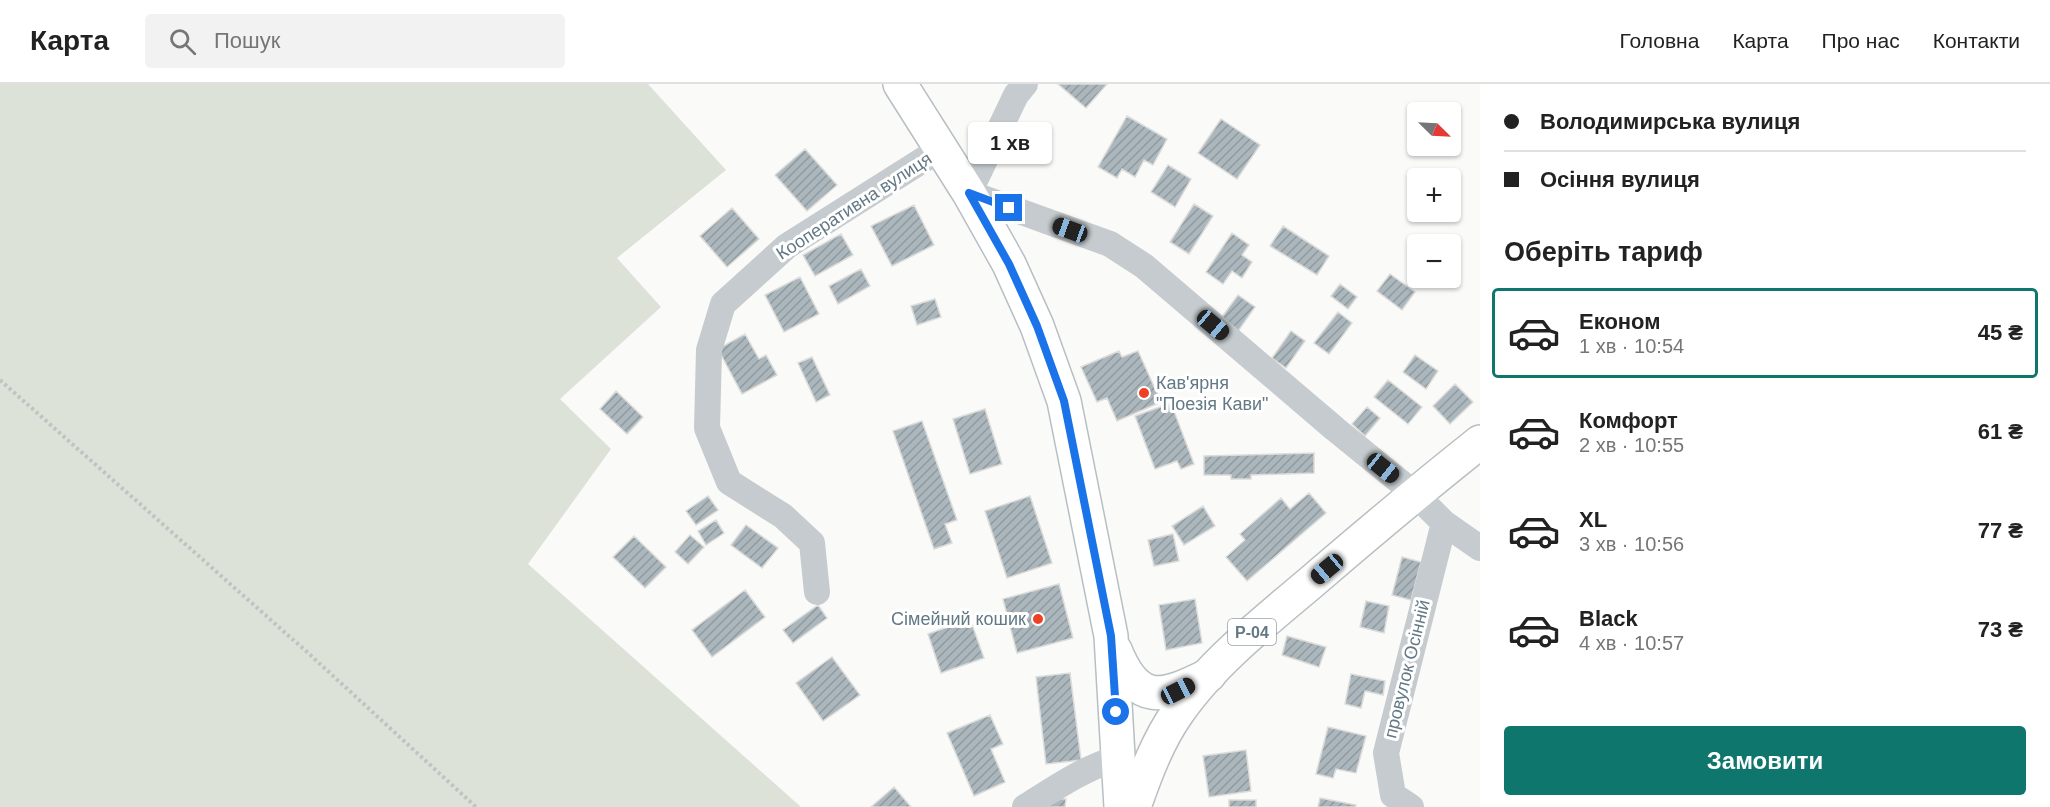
<!DOCTYPE html>
<html lang="uk">
<head>
<meta charset="utf-8">
<style>
	body { margin:0; font-family:Arial,sans-serif; background:#f2f2f2; color:#222; height:100vh; display:flex; flex-direction:column; font-size:22px; white-space:nowrap }
	* { box-sizing:border-box; margin:0 }
	p { font-size:20px; color:#767676 }
	.icon { flex:none; width:33px; height:33px; fill:none; stroke:currentColor; stroke-width:2; stroke-linecap:round; stroke-linejoin:round }
	.map { position:relative; flex:1; overflow:hidden }
	.drawer { display:flex; flex-direction:column; background:#fff; width:570px }
	.drawer>* { flex:none }
	.guide { display:grid; align-content:center; height:132px; padding:0 24px; background:#fff }
	.needle { width:39px; rotate:114deg }
	.fabs { position:absolute; left:1407px; top:18px; display:grid; gap:12px }
	.fabs a { display:grid; place-items:center; width:54px; height:54px; border-radius:6px; background:#fff; box-shadow:0 2px 4px #0004; font-size:30px }
	.end { position:absolute; width:27px; height:27px; margin:-14px; border:8px solid #1a73e8; background:#fff; box-shadow:0 0 0 3px #fff }
	.from { border-radius:50% }
	.bubble { position:absolute; height:42px; border-radius:6px; background:#fff; box-shadow:0 2px 4px #0004; font-size:20px; font-weight:600; line-height:42px; text-align:center }
	.car { position:absolute; width:18px; height:36px; margin:-18px -9px; border-radius:8px; box-shadow:0 0 4px 2px #0007; background:linear-gradient(#222 24%,#8ab4d8 0 40%,#222 0 76%,#8ab4d8 0 86%,#222 0) }
	.guide b { display:flex; align-items:center; gap:21px; height:57px; font-size:22px }
	.guide b+b { border-top:2px solid #e0e0e0 }
	.guide i { width:15px; height:15px; background:#222 }
	ul { padding:0; list-style:none }
	li { display:flex; align-items:center; gap:18px; height:90px; margin:0 12px 9px; padding:0 12px; border:3px solid transparent; border-radius:6px }
	li div { flex:1 }
	li b { display:block; font-size:22px }
	li em { font-style:normal; font-weight:600 }
	li.on { border-color:#0f766e }
	li>.icon { width:54px; height:54px; stroke-width:1.5 }
	h2 { padding:0 24px; font-size:27px; line-height:72px }
	.action { display:flex; gap:12px; margin-top:auto; padding:12px 24px }
	.action a { flex:1; height:69px; border-radius:6px; background:#0f766e; color:#fff; font-size:24px; font-weight:600; line-height:69px; text-align:center }
	header { display:flex; align-items:center; gap:36px; box-sizing:border-box; height:84px; padding:0 30px; background:#fff; border-bottom:2px solid #e0e0e0 }
	header strong { font-size:28px }
	nav { display:flex; gap:33px; margin-inline-start:auto; font-size:21px }
	.search { width:420px; height:54px; background:#f2f2f2; display:flex; align-items:center; gap:15px; box-sizing:border-box; padding:0 21px; border-radius:6px; color:#767676; font-size:22px }
	main { display:flex; flex:1; min-height:0 }
	.map>svg:first-child { display:block }
</style>
</head>
<body>
<header>
<strong>Карта</strong>
<div class="search"><svg class="icon" aria-label="search" viewBox="0 0 24 24"><circle cx="10" cy="10" r="6"/><path d="M15 15l6 6"/></svg>Пошук</div>
<nav><a>Головна</a><a>Карта</a><a>Про нас</a><a>Контакти</a></nav>
</header>
<main>
<div class="map">
<svg width="1480" height="723" viewBox="0 0 1480 723">
	<defs>
		<pattern id="building-hatch" width="6" height="6" patternUnits="userSpaceOnUse" patternTransform="scale(1.5)"><rect width="6" height="6" fill="#abb7bc"/><path d="M-1 1l2-2M0 6l6-6M5 7l2-2" fill="none" stroke="#8f9a9e"/></pattern>
	</defs>
	<rect width="100%" height="100%" fill="#fafaf8"/>
	<path fill="#dde2d8" d="M0,0H648L726,86L617,174L661,223L560,315L611,365L528,480L801,723H0Z"/>
	<path fill="url(#building-hatch)" stroke="#dcdcda" stroke-width="1.5" d="M1058,0H1107L1086,24Z
		M1127,32L1167,55L1153,81L1144,76L1135,93L1122,85L1117,94L1098,83Z
		M1221,35L1260,61L1237,95L1198,69Z
		M805,65L837,101L807,127L775,91Z
		M1168,81L1191,95L1175,123L1151,108Z
		M1194,120L1213,132L1189,170L1170,158Z
		M914,121L934,161L892,182L871,142Z
		M732,124L759,155L727,183L700,152Z
		M1283,142L1329,172L1317,191L1270,162Z
		M1232,149L1249,161L1242,171L1252,178L1242,194L1232,187L1223,200L1206,188Z
		M841,150L853,171L815,192L803,171Z
		M861,185L870,202L838,220L829,202Z
		M1390,190L1415,208L1402,226L1377,207Z
		M800,193L819,230L784,248L765,211Z
		M1340,200L1357,213L1348,225L1331,212Z
		M1238,211L1255,223L1236,250L1219,237Z
		M935,215L941,233L917,241L911,222Z
		M1338,228L1352,239L1329,270L1314,259Z
		M1291,247L1305,257L1286,284L1272,274Z
		M745,250L759,275L766,271L777,291L742,310L718,265Z
		M1119,267L1122,273L1138,267L1161,318L1117,337L1107,314L1097,318L1081,283Z
		M1415,271L1438,287L1426,305L1403,288Z
		M812,273L830,311L816,318L798,279Z
		M1388,296L1422,323L1408,340L1374,313Z
		M1455,300L1473,318L1450,340L1433,322Z
		M616,307L643,333L627,350L600,325Z
		M1171,319L1194,380L1181,385L1177,377L1155,385L1135,332Z
		M1367,323L1380,334L1365,352L1352,340Z
		M985,325L1002,380L970,390L953,335Z
		M922,337L957,436L945,440L952,459L934,465L893,347Z
		M1314,369V389L1251,391V395H1231V391H1204V372Z
		M1309,409L1326,429L1247,497L1226,473L1245,456L1240,450L1281,414L1290,425Z
		M708,412L718,426L696,441L686,427Z
		M1030,412L1052,479L1007,494L985,427Z
		M1203,422L1215,442L1184,461L1172,442Z
		M716,436L724,449L706,461L698,447Z
		M746,441L778,464L762,484L731,461Z
		M1173,450L1179,477L1154,482L1148,456Z
		M690,451L704,463L688,480L675,468Z
		M634,452L666,483L645,504L613,473Z
		M1402,473L1421,478L1411,516L1392,511Z
		M1059,500L1073,554L1017,569L1003,515Z
		M745,506L765,533L712,573L692,546Z
		M1195,515L1202,559L1166,566L1159,521Z
		M1366,517L1389,522L1384,549L1360,543Z
		M818,521L827,534L793,559L783,546Z
		M970,535L984,574L941,589L928,550Z
		M1287,552L1326,563L1319,583L1282,571Z
		M832,573L860,611L823,637L796,599Z
		M1070,589L1081,676L1046,680L1036,593Z
		M1351,590L1385,597L1383,611L1365,607L1361,624L1345,620Z
		M990,631L1003,660L991,665L1005,698L974,712L947,649Z
		M1328,643L1366,652L1356,689L1336,685L1333,694L1316,690Z
		M1246,666L1251,707L1209,713L1203,672Z
		M894,703L911,723H871Z
		M1047,714L1066,715L1065,723H1046Z
		M1320,714L1356,721L1355,723H1318Z
		M1229,716H1256V723H1229Z"/>
	<g fill="none" stroke-linecap="round" stroke-linejoin="round">
		<defs>
			<path id="secondary" d="M900,0L969,109L1009,180L1037,242L1064,317L1111,552L1121,723
				M1115,566C1138,623 1163,614 1209,591"/>
			<path id="primary" d="M1134,723C1145,691 1158,656 1178,628C1211,580 1264,538 1308,501C1365,452 1422,404 1480,358"/>
		</defs>
		<use href="#secondary" stroke="#b7bfc3" stroke-width="36"/>
		<use href="#primary" stroke="#b8bec2" stroke-width="36"/>
		<path stroke="#bfc3c5" stroke-width="4" stroke-dasharray="3 3" stroke-linecap="butt" d="M0,296L307,568L476,723"/>
		<path stroke="#c5cbce" stroke-width="26" d="M1025,0L1016,11L969,109L1110,160L1144,182L1335,345L1415,410L1444,439L1480,464
			M817,508L812,459L783,432L729,398L707,344L709,266L723,220L787,162L942,64
			M1025,723C1055,704 1084,684 1118,674
			M1411,723L1393,711L1386,669L1444,439"/>
		<use href="#secondary" stroke="#fff" stroke-width="33"/>
		<use href="#primary" stroke="#fff" stroke-width="33"/>
	</g>
	<g fill="none" stroke-linecap="round" stroke-linejoin="round">
		<path stroke="#1a73e8" stroke-width="8" d="M1009,124L969,109L1009,180L1037,242L1064,317L1111,552L1116,628"/>
	</g>
	<g fill="#ee4024" stroke="#fff" stroke-width="2">
		<circle cx="1144" cy="309" r="6"/>
		<circle cx="1038" cy="535" r="6"/>
	</g>
	<g text-anchor="middle" dominant-baseline="central" stroke-width="6" stroke-linejoin="round" paint-order="stroke">
		<rect fill="#fff" stroke="#92a1aa" stroke-width="1.5" x="1228" y="535" width="48" height="26" rx="4.5"/>
		<g font-size="16" font-weight="bold" fill="#637985">
			<text x="1252" y="548">Р-04</text>
		</g>
		<g font-size="18" fill="#637985" stroke="#fff">
			<text transform="translate(854 122) rotate(-33)">Кооперативна вулиця</text>
			<text transform="translate(1407 585) rotate(-76)">провулок Осінній</text>
		</g>
		<g font-size="18" fill="#637985" stroke="#fff" text-anchor="start">
			<text x="1156" y="299">Кав'ярня<tspan x="1156" dy="21">"Поезія Кави"</tspan></text>
			<text x="1026" y="535" text-anchor="end">Сімейний кошик</text>
		</g>
	</g>
</svg>
<div class="fabs">
<a><svg class="needle" viewBox="-14 -14 28 28"><path d="M0-13l5 13h-10z" fill="#e53935"/><path d="M0 13l5-13h-10z" fill="#767676"/></svg></a>
<a>+</a>
<a>−</a>
</div>
<i class="end from" style="left:1116px;top:628px"></i>
<i class="end" style="left:1009px;top:124px"></i>
<div class="bubble" style="left:968px;top:38px;width:84px">1 хв</div>
<i class="car" style="left:1070px;top:146px;rotate:290deg"></i>
<i class="car" style="left:1213px;top:241px;rotate:130deg"></i>
<i class="car" style="left:1383px;top:384px;rotate:129deg"></i>
<i class="car" style="left:1327px;top:485px;rotate:230deg"></i>
<i class="car" style="left:1178px;top:607px;rotate:63deg"></i>
</div>
<section class="drawer">
<div class="guide">
<b><i class="from"></i>Володимирська вулиця</b>
<b><i></i>Осіння вулиця</b>
</div>
<h2>Оберіть тариф</h2>
<ul>
<li class="on"><svg class="icon" aria-label="car" viewBox="0 0 24 24"><path d="M5 17H2v-5l4-1 3-4h7l3 4 3 1v5h-3M9 17h6M6 11h13"/><circle cx="7" cy="17" r="2"/><circle cx="17" cy="17" r="2"/></svg><div><b>Економ</b><p>1 хв · 10:54</p></div><em>45 ₴</em></li>
<li><svg class="icon" aria-label="car" viewBox="0 0 24 24"><path d="M5 17H2v-5l4-1 3-4h7l3 4 3 1v5h-3M9 17h6M6 11h13"/><circle cx="7" cy="17" r="2"/><circle cx="17" cy="17" r="2"/></svg><div><b>Комфорт</b><p>2 хв · 10:55</p></div><em>61 ₴</em></li>
<li><svg class="icon" aria-label="car" viewBox="0 0 24 24"><path d="M5 17H2v-5l4-1 3-4h7l3 4 3 1v5h-3M9 17h6M6 11h13"/><circle cx="7" cy="17" r="2"/><circle cx="17" cy="17" r="2"/></svg><div><b>XL</b><p>3 хв · 10:56</p></div><em>77 ₴</em></li>
<li><svg class="icon" aria-label="car" viewBox="0 0 24 24"><path d="M5 17H2v-5l4-1 3-4h7l3 4 3 1v5h-3M9 17h6M6 11h13"/><circle cx="7" cy="17" r="2"/><circle cx="17" cy="17" r="2"/></svg><div><b>Black</b><p>4 хв · 10:57</p></div><em>73 ₴</em></li>
</ul>
<div class="action"><a>Замовити</a></div>
</section>
</main>
</body>
</html>
